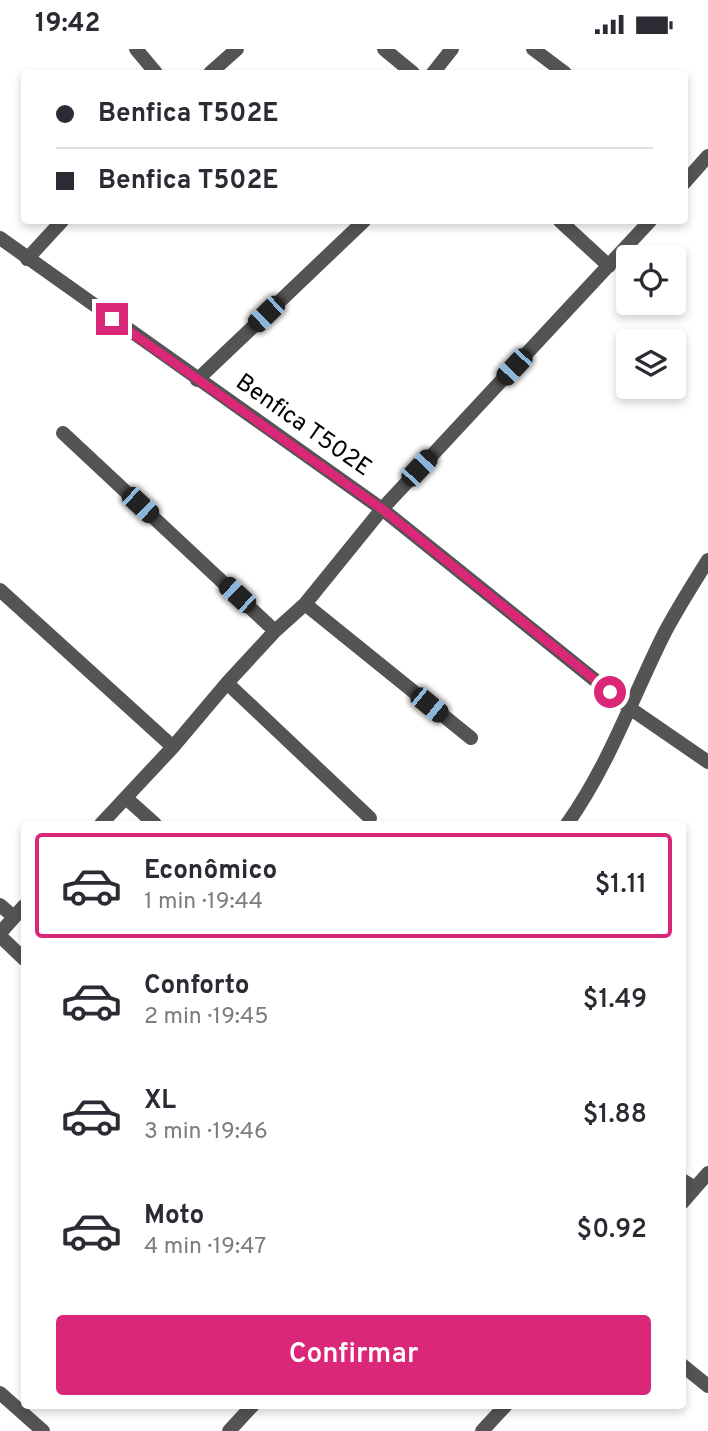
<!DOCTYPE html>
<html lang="pt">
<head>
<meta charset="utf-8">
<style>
	body { margin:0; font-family:Overpass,sans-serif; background:#f2f2f3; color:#2b2b33; height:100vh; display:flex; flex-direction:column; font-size:26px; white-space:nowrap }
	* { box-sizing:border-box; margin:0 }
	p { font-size:23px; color:#7c7c81 }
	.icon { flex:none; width:38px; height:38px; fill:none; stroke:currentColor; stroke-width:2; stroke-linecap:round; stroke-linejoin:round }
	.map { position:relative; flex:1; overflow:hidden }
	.panel { position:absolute; left:21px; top:772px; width:665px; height:588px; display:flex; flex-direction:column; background:#fff; border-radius:7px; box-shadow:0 4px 10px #0003 }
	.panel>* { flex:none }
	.banner { position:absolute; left:21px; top:21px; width:667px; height:154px; border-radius:7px; box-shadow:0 4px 10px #0003; display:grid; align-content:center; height:154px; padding:0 35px; background:#fff }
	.buttons { position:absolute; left:616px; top:196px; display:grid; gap:14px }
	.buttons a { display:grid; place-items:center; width:70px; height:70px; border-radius:7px; background:#fff; box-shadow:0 4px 10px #0003; font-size:35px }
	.end { position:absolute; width:32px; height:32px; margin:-16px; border:9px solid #db2777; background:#fff; box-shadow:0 0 0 4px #fff }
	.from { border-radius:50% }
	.car { position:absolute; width:21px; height:42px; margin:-21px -10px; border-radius:9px; box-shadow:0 0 5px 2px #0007; background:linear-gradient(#222 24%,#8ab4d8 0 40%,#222 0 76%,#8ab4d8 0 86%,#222 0) }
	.banner b { display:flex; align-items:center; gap:24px; height:66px; font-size:26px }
	.banner b+b { border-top:2px solid #e1e1e2 }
	.banner i { width:18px; height:18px; background:#2b2b33 }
	ul { padding:12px 0 0; list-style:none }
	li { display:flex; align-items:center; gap:21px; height:105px; margin:0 14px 10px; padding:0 21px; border:4px solid transparent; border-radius:7px }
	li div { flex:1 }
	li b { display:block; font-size:26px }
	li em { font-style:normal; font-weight:600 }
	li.current { border-color:#db2777 }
	li>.icon { width:63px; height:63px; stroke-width:1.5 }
	.primary-button { display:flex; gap:14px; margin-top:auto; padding:14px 35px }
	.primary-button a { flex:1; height:80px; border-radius:7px; background:#db2777; color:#fff; font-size:28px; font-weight:600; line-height:80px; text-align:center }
	.status { display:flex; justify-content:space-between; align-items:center; height:49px; padding:0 35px; background:#fff; direction:ltr }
	.status svg { height:19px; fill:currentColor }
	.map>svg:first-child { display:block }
</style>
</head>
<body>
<div class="status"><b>19:42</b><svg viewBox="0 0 49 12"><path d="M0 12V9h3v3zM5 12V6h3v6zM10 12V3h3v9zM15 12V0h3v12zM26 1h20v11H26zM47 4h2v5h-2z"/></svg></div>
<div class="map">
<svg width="708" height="1382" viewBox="0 0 708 1382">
	<rect width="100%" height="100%" fill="#fff"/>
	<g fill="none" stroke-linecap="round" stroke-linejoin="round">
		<path stroke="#545454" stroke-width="14" d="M136,0L156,24
			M384,0L413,24
			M533,0L565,24
			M210,24L237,0
			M433,24L452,0
			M684,134L708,107
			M560,172L609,217
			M0,189L382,460L631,660L708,713
			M27,210L62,172
			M197,331L364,172
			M63,384L275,582
			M0,541L173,698
			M305,555L471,689
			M227,634L370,769
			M126,749L155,775
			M101,775L173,698L227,634L275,582L305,555L382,460L650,172
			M567,775C609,716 632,649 664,585C677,560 693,535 708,511
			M0,856L14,868
			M0,884L24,857
			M0,887L24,910
			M682,1131L695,1139
			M682,1154L708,1124
			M682,1316L708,1337
			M0,1344L43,1382
			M229,1382L253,1356
			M482,1382L506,1356"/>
	</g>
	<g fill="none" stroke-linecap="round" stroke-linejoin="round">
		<path stroke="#db2777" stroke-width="9" d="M112,270L382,460L610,643"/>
	</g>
	<g text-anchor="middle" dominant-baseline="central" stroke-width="6" stroke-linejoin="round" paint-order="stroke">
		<g font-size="24" fill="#000" stroke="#fff">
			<text transform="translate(303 377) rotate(35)">Benfica T502E</text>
		</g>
	</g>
</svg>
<div class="buttons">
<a><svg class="icon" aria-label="locate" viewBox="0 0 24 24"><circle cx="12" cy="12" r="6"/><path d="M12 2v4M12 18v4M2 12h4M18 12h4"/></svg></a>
<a><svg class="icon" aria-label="layers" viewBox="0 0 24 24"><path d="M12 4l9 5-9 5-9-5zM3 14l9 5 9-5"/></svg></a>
</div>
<i class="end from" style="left:610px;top:643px"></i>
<i class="end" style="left:112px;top:270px"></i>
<i class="car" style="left:266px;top:265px;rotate:226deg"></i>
<i class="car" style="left:514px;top:318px;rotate:223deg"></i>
<i class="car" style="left:419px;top:419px;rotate:43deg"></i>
<i class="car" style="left:140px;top:456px;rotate:133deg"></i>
<i class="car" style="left:237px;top:546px;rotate:313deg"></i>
<i class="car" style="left:429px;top:656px;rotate:129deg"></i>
<div class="banner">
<b><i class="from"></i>Benfica T502E</b>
<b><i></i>Benfica T502E</b>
</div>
<section class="panel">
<ul>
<li class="current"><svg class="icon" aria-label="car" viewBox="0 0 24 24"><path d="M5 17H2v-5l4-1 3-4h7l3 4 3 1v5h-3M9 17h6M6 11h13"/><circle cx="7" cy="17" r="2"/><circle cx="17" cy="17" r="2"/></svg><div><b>Econômico</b><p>1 min · 19:44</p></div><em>$1.11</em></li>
<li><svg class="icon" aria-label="car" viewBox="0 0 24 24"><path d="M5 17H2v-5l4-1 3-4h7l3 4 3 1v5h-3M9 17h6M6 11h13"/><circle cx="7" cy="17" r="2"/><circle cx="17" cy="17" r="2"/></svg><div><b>Conforto</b><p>2 min · 19:45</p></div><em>$1.49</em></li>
<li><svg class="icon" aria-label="car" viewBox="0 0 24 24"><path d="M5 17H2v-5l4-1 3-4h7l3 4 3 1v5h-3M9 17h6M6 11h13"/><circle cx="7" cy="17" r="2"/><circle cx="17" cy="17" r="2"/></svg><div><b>XL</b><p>3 min · 19:46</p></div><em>$1.88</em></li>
<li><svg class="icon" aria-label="car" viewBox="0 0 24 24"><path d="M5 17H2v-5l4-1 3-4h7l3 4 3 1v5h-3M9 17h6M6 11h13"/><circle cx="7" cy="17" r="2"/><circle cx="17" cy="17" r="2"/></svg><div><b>Moto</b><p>4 min · 19:47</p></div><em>$0.92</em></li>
</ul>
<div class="primary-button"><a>Confirmar</a></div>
</section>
</div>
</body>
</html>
